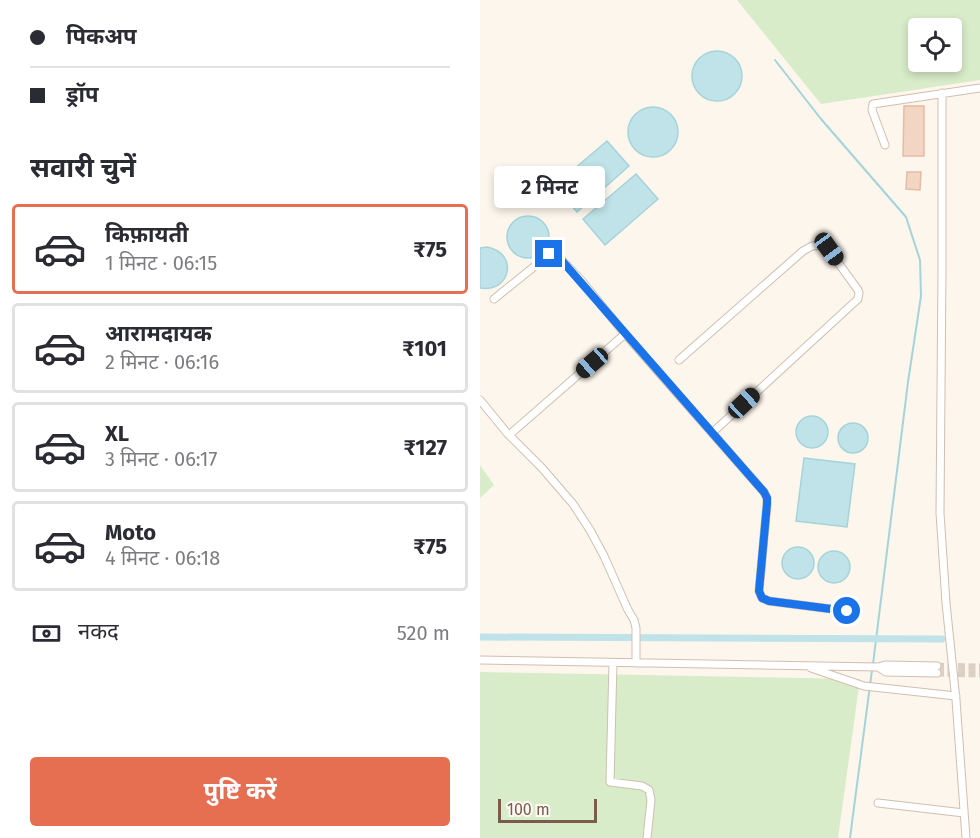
<!DOCTYPE html>
<html lang="hi">
<head>
<meta charset="utf-8">
<style>
	body { margin:0; font-family:"Fira Sans","Noto Sans Devanagari",sans-serif; background:#f2f2f3; color:#2b2b33; height:100vh; display:flex; flex-direction:column; font-size:22px; white-space:nowrap }
	* { box-sizing:border-box; margin:0 }
	p { font-size:20px; color:#7c7c81 }
	.icon { flex:none; width:33px; height:33px; fill:none; stroke:currentColor; stroke-width:2; stroke-linecap:round; stroke-linejoin:round }
	.map { position:relative; flex:1; overflow:hidden }
	.side { display:flex; flex-direction:column; background:#fff; width:480px }
	.side>* { flex:none }
	.top-card { display:grid; align-content:center; height:132px; padding:0 30px; background:#fff }
	.buttons { position:absolute; left:428px; top:18px; display:grid; gap:12px }
	.buttons a { display:grid; place-items:center; width:54px; height:54px; border-radius:6px; background:#fff; box-shadow:0 3px 9px #0003; font-size:30px }
	.scale { position:absolute; left:18px; bottom:15px; width:99px; box-sizing:border-box; padding-left:6px; border:3px solid #7a5c4d; border-top:0; font-size:16px; line-height:21px; white-space:nowrap; color:#7a5c4d; -webkit-text-stroke:4px #fffaf3; paint-order:stroke }
	.end { position:absolute; width:27px; height:27px; margin:-14px; border:8px solid #1a73e8; background:#fff; box-shadow:0 0 0 3px #fff }
	.from { border-radius:50% }
	.bubble { position:absolute; height:42px; border-radius:6px; background:#fff; box-shadow:0 3px 9px #0003; font-size:20px; font-weight:700; line-height:42px; text-align:center }
	.car { position:absolute; width:18px; height:36px; margin:-18px -9px; border-radius:8px; box-shadow:0 0 4px 2px #0007; background:linear-gradient(#222 24%,#8ab4d8 0 40%,#222 0 76%,#8ab4d8 0 86%,#222 0) }
	.top-card b { display:flex; align-items:center; gap:21px; height:57px; font-size:22px }
	.top-card b+b { border-top:2px solid #e1e1e2 }
	.top-card i { width:15px; height:15px; background:#2b2b33 }
	ul { padding:0; list-style:none }
	li { display:flex; align-items:center; gap:18px; height:90px; margin:0 12px 9px; padding:0 18px; border:3px solid #e1e1e2; border-radius:6px }
	li div { flex:1 }
	li b { display:block; font-size:22px }
	li em { font-style:normal; font-weight:700 }
	li.on { border-color:#e76f51 }
	li>.icon { width:54px; height:54px; stroke-width:1.5 }
	h2 { padding:0 30px; font-size:27px; line-height:72px }
	.pay { display:flex; align-items:center; gap:15px; height:66px; padding:0 30px; font-size:22px }
	.pay p { margin-inline-start:auto }
	.cta { display:flex; gap:12px; margin-top:auto; padding:12px 30px }
	.cta a { flex:1; height:69px; border-radius:6px; background:#e76f51; color:#fff; font-size:24px; font-weight:700; line-height:69px; text-align:center }
	main { display:flex; flex:1; min-height:0 }
	.map>svg:first-child { display:block }
</style>
</head>
<body>
<main>
<section class="side">
<div class="top-card">
<b><i class="from"></i>पिकअप</b>
<b><i></i>ड्रॉप</b>
</div>
<h2>सवारी चुनें</h2>
<ul>
<li class="on"><svg class="icon" aria-label="car" viewBox="0 0 24 24"><path d="M5 17H2v-5l4-1 3-4h7l3 4 3 1v5h-3M9 17h6M6 11h13"/><circle cx="7" cy="17" r="2"/><circle cx="17" cy="17" r="2"/></svg><div><b>किफ़ायती</b><p>1 मिनट · 06:15</p></div><em>₹75</em></li>
<li><svg class="icon" aria-label="car" viewBox="0 0 24 24"><path d="M5 17H2v-5l4-1 3-4h7l3 4 3 1v5h-3M9 17h6M6 11h13"/><circle cx="7" cy="17" r="2"/><circle cx="17" cy="17" r="2"/></svg><div><b>आरामदायक</b><p>2 मिनट · 06:16</p></div><em>₹101</em></li>
<li><svg class="icon" aria-label="car" viewBox="0 0 24 24"><path d="M5 17H2v-5l4-1 3-4h7l3 4 3 1v5h-3M9 17h6M6 11h13"/><circle cx="7" cy="17" r="2"/><circle cx="17" cy="17" r="2"/></svg><div><b>XL</b><p>3 मिनट · 06:17</p></div><em>₹127</em></li>
<li><svg class="icon" aria-label="car" viewBox="0 0 24 24"><path d="M5 17H2v-5l4-1 3-4h7l3 4 3 1v5h-3M9 17h6M6 11h13"/><circle cx="7" cy="17" r="2"/><circle cx="17" cy="17" r="2"/></svg><div><b>Moto</b><p>4 मिनट · 06:18</p></div><em>₹75</em></li>
</ul>
<div class="pay"><svg class="icon" aria-label="cash" viewBox="0 0 24 24"><path d="M3 7h18v10H3z"/><circle cx="12" cy="12" r="2"/></svg>नकद<p>520 m</p></div>
<div class="cta"><a>पुष्टि करें</a></div>
</section>
<div class="map">
<svg width="500" height="838" viewBox="0 0 500 838">
	<rect width="100%" height="100%" fill="#fdf6ec"/>
	<path fill="#d8ecc9" fill-rule="evenodd" d="M257,0H500V80L341,104ZM471,28V62H438V28Z
		M0,465L14,485L0,498Z
		M0,672L380,679L358,838H0Z"/>
	<path fill="#bfe3e8" stroke="#a5d3da" stroke-width="1.5" d="M212 76a25 25 0 1 1 50 0a25 25 0 1 1-50 0Z
		M148 132a25 25 0 1 1 50 0a25 25 0 1 1-50 0Z
		M127,141L149,166L97,212L74,186Z
		M156,174L178,199L125,245L103,219Z
		M27 237a21 21 0 1 1 42 0a21 21 0 1 1-42 0Z
		M7,247C39,253 31,293 0,288V248Z
		M316 432a16 16 0 1 1 32 0a16 16 0 1 1-32 0Z
		M358 438a15 15 0 1 1 30 0a15 15 0 1 1-30 0Z
		M324,458L375,464L367,527L316,521Z
		M302 563a16 16 0 1 1 32 0a16 16 0 1 1-32 0Z
		M338 567a16 16 0 1 1 32 0a16 16 0 1 1-32 0Z"/>
	<g fill="none" stroke-linecap="round" stroke-linejoin="round">
		<path stroke="#a5d3da" stroke-width="2" d="M295,60L341,119L426,217L440,260L441,296L428,382L393,664
			M370,838L392,670"/>
		<path stroke="#bfe3e8" stroke-width="7" d="M0,637L462,639"/>
	</g>
	<path fill="#f3d5c3" stroke="#e6bba3" stroke-width="1.5" d="M424,106H444V156H423Z
		M427,172H441L440,190L426,189Z"/>
	<g fill="none" stroke-linecap="round" stroke-linejoin="round">
		<path stroke="#dcd0c4" stroke-width="7" stroke-dasharray="7 3.5" stroke-linecap="butt" d="M457,666L500,667
			M457,673L500,674"/>
		<defs>
			<path id="minor" d="M462,93V268L460,513L466,603L476,700L486,838
				M405,145L392,110L393,104L500,88
				M14,299L66,257L75,253L101,280L145,334
				M199,360L323,251L332,246L342,245L349,250L378,290L379,293L378,299L232,433
				M0,400L27,433L62,468L93,504L110,530L124,556L148,610L154,620L156,628V663
				M29,435L145,334L284,492L287,498V504L279,591L282,598L289,601L367,611
				M0,660L398,667L405,665L457,666
				M133,663L130,782L162,786L169,790L171,800L167,838
				M398,667L406,672L457,673
				M331,668L384,686L476,696
				M398,803L484,813"/>
		</defs>
		<use href="#minor" stroke="#d1beb0" stroke-width="9"/>
		<use href="#minor" stroke="#fff" stroke-width="7"/>
	</g>
	<g fill="none" stroke-linecap="round" stroke-linejoin="round">
		<path stroke="#1a73e8" stroke-width="8" d="M69,254L75,253L77,255L284,492L287,498V504L279,591L282,598L289,601L367,611"/>
	</g>
</svg>
<div class="buttons">
<a><svg class="icon" aria-label="locate" viewBox="0 0 24 24"><circle cx="12" cy="12" r="6"/><path d="M12 2v4M12 18v4M2 12h4M18 12h4"/></svg></a>
</div>
<div class="scale">100 m</div>
<i class="end from" style="left:367px;top:611px"></i>
<i class="end" style="left:69px;top:254px"></i>
<div class="bubble" style="left:14px;top:166px;width:111px">2 मिनट</div>
<i class="car" style="left:349px;top:249px;rotate:144deg"></i>
<i class="car" style="left:112px;top:363px;rotate:229deg"></i>
<i class="car" style="left:264px;top:403px;rotate:47deg"></i>
</div>
</main>
</body>
</html>
